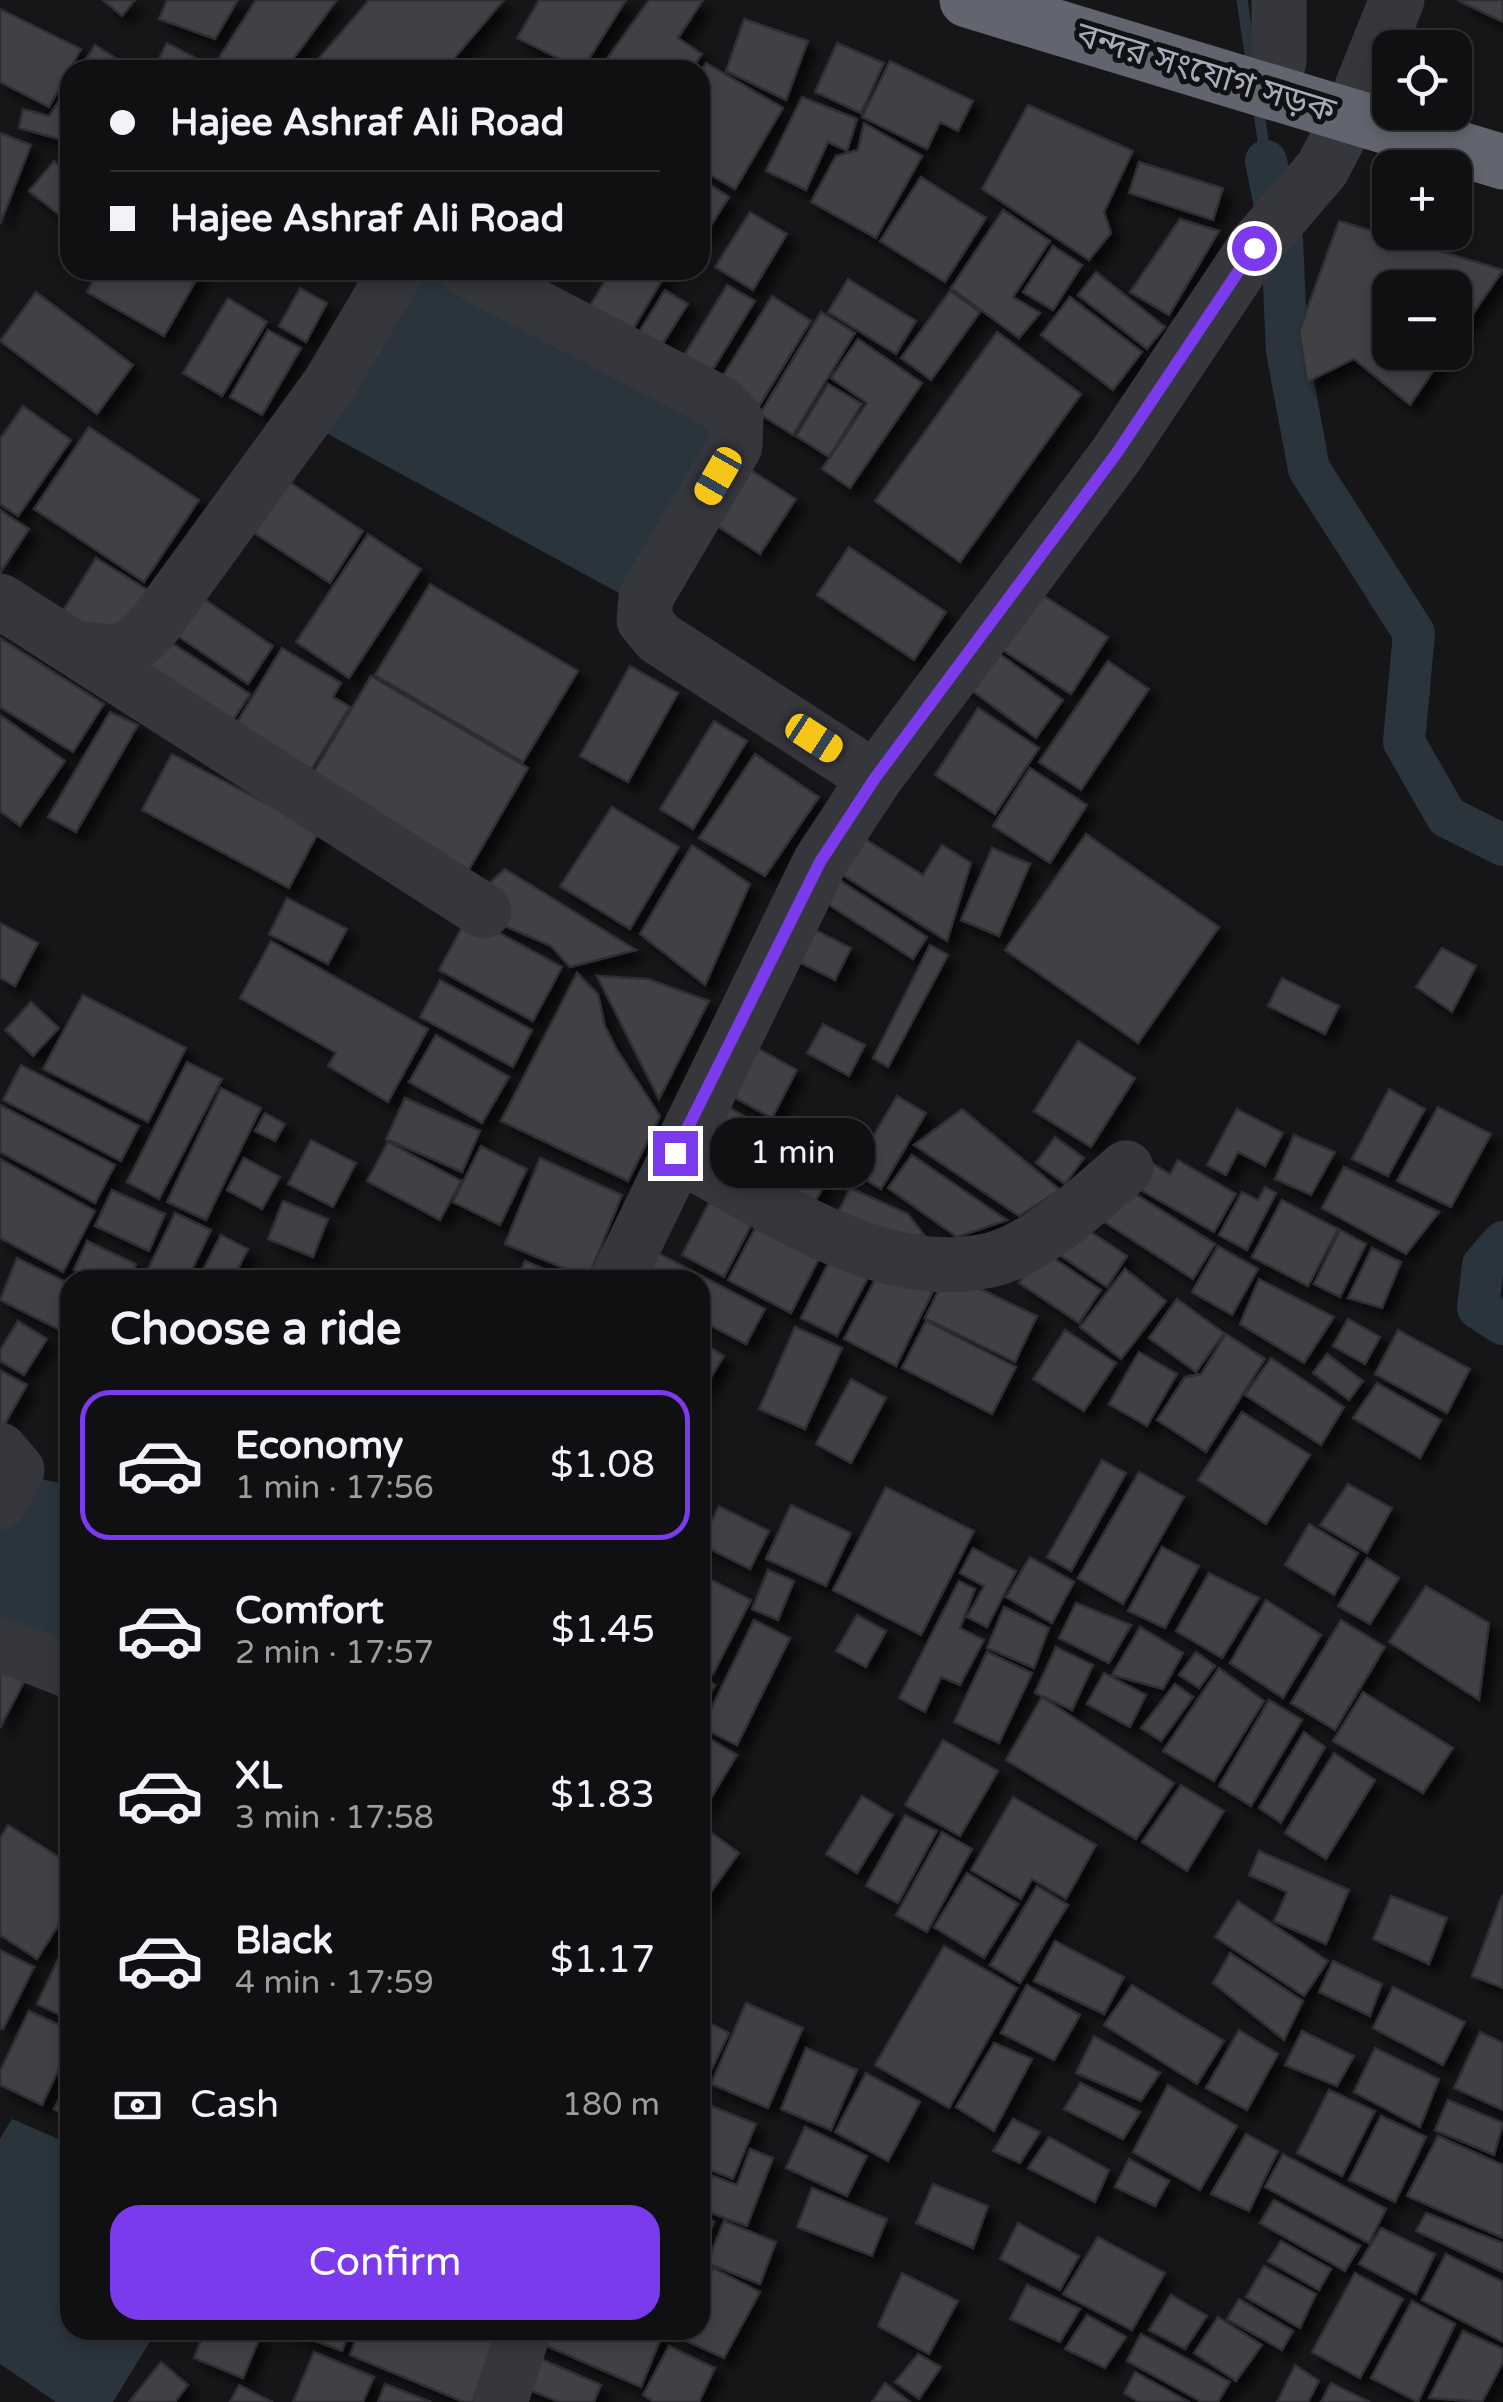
<!DOCTYPE html>
<html lang="en">
<head>
<meta charset="utf-8">
<style>
	body { margin:0; font-family:"Varela Round","Noto Sans Bengali",sans-serif; background:#1e1e20; color:#f1f3f6; height:100vh; display:flex; flex-direction:column; font-size:38px; white-space:nowrap }
	* { box-sizing:border-box; margin:0 }
	p { font-size:32px; color:#9c9d9f }
	.icon { flex:none; width:55px; height:55px; fill:none; stroke:currentColor; stroke-width:2; stroke-linecap:round; stroke-linejoin:round }
	.map { position:relative; flex:1; overflow:hidden }
	.panel { position:absolute; left:60px; top:1270px; width:650px; height:1070px; display:flex; flex-direction:column; background:#101012; border-radius:30px; box-shadow:0 5px 15px #0003,0 0 0 2px #303032 }
	.panel>* { flex:none }
	.hud { position:absolute; left:60px; top:60px; width:650px; height:220px; border-radius:30px; box-shadow:0 5px 15px #0003,0 0 0 2px #303032; display:grid; align-content:center; height:220px; padding:0 50px; background:#101012 }
	.fabs { position:absolute; left:1372px; top:30px; display:grid; gap:20px }
	.fabs a { display:grid; place-items:center; width:100px; height:100px; border-radius:20px; background:#101012; box-shadow:0 5px 15px #0003,0 0 0 2px #303032; font-size:50px }
	.end { position:absolute; width:45px; height:45px; margin:-22px; border:12px solid #7c3aed; background:#fff; box-shadow:0 0 0 5px #fff }
	.from { border-radius:50% }
	.bubble { position:absolute; height:70px; border-radius:30px; background:#101012; box-shadow:0 5px 15px #0003,0 0 0 2px #303032; font-size:32px; font-weight:600; line-height:70px; text-align:center }
	.car { position:absolute; width:30px; height:60px; margin:-30px -15px; border-radius:12px; box-shadow:0 0 8px 2px #0007; background:linear-gradient(#f5c518 24%,#345 0 40%,#f5c518 0 76%,#345 0 86%,#f5c518 0) }
	.hud b { display:flex; align-items:center; gap:35px; height:95px; font-size:38px }
	.hud b+b { border-top:2px solid #303032 }
	.hud i { width:25px; height:25px; background:#f1f3f6 }
	ul { padding:0; list-style:none }
	li { display:flex; align-items:center; gap:30px; height:150px; margin:0 20px 15px; padding:0 30px; border:5px solid transparent; border-radius:30px }
	li div { flex:1 }
	li b { display:block; font-size:38px }
	li em { font-style:normal; font-weight:600 }
	li.on { border-color:#7c3aed }
	li>.icon { width:90px; height:90px; stroke-width:1.5 }
	h2 { padding:0 50px; font-size:45px; line-height:120px }
	.pay { display:flex; align-items:center; gap:25px; height:110px; padding:0 50px; font-size:38px }
	.pay p { margin-inline-start:auto }
	.action { display:flex; gap:20px; margin-top:auto; padding:20px 50px }
	.action a { flex:1; height:115px; border-radius:30px; background:#7c3aed; color:#fff; font-size:40px; font-weight:600; line-height:115px; text-align:center }
	.map>svg:first-child { display:block }
</style>
</head>
<body>
<div class="map">
<svg width="1503" height="2402" viewBox="0 0 1503 2402">
	<defs>
		<filter id="shadow"><feDropShadow dx="9" dy="9" stdDeviation="5" flood-color="#0009"/></filter>
	</defs>
	<rect width="100%" height="100%" fill="#161618"/>
	<path fill="#2a343d" d="M416,270H431L712,421L719,431L630,599L326,433Z
		M34,1478L70,1485V1667L0,1635V1511Z
		M12,2119L70,2144V2330H157L113,2402H56L0,2364V2139Z"/>
	<g fill="none" stroke-linecap="round" stroke-linejoin="round">
		<path stroke="#2a343d" stroke-width="11" d="M1242,0L1253,73
			M1258,106L1266,161"/>
		<path stroke="#2a343d" stroke-width="42" d="M1266,161L1282,240L1287,351L1309,469L1414,633L1404,742L1447,817L1503,845
			M1503,1242L1483,1265L1478,1308L1503,1324"/>
	</g>
	<path fill="#404045" stroke="#2f2f34" stroke-width="2.5" filter="url(#shadow)" d="M103,0H135L122,16Z
		M167,0H238L215,39L159,19Z
		M256,0H337L285,70H233L217,61Z
		M369,0H504L444,70H309Z
		M539,0H626L582,70L517,38Z
		M649,0H703L678,38L702,54L691,70H599Z
		M1457,0H1503V22Z
		M0,9L81,49L49,107L0,82Z
		M744,19L808,41L786,100L726,71Z
		M167,43L219,70H153Z
		M837,43L884,63L861,113L815,92Z
		M95,45L135,70H79Z
		M890,61L973,101L958,131L940,122L927,149L862,117Z
		M706,63L783,108L735,189L700,169V74Z
		M70,84V142L19,128L23,109L49,116Z
		M802,97L857,119L847,151L828,142L806,190L766,171Z
		M1028,105L1133,151L1104,212L1111,233L1089,260L982,189Z
		M864,123L922,156L876,238L811,202L836,156L858,150Z
		M0,133L31,145L0,224Z
		M54,161L70,174L68,222L29,191Z
		M1139,162L1223,188L1213,220L1129,193Z
		M921,177L986,218L945,282L880,241Z
		M700,178L729,197L700,242Z
		M1003,210L1050,241L1013,297L1040,313L1019,338L951,288Z
		M750,212L787,234L753,290L715,267Z
		M1180,219L1219,231L1169,315L1130,292Z
		M1339,221L1503,270L1455,340V288H1390V352H1446L1410,405L1354,359L1307,382L1299,331Z
		M1053,246L1082,265L1053,310L1023,292Z
		M99,270H202L164,336L87,292Z
		M611,270H668L629,336L587,311Z
		M1096,272L1165,327L1147,349L1078,295Z
		M848,279L916,321L896,354L828,312Z
		M727,285L755,301L707,379L680,362Z
		M300,288L327,303L306,342L279,326Z
		M665,290L688,304L656,354L634,340Z
		M950,291L980,312L931,380L901,358Z
		M36,292L133,365L97,414L0,341Z
		M772,296L811,321L753,416L713,392Z
		M1070,297L1142,352L1113,390L1041,335Z
		M228,298L267,322L222,396L183,373Z
		M821,312L855,333L793,435L760,414Z
		M268,330L301,348L262,415L230,397Z
		M997,332L1081,394L960,562L875,501Z
		M858,339L922,383L850,488L822,469L867,403L831,378Z
		M828,384L862,404L829,457L796,436Z
		M23,406L71,440L18,516L0,504V439Z
		M89,427L199,500L144,582L34,509Z
		M743,465L796,499L760,554L708,520Z
		M282,477L363,531L330,583L248,529Z
		M0,510L29,529L0,573Z
		M368,534L421,569L349,678L296,642Z
		M849,547L946,612L914,660L817,595Z
		M96,558L154,594L108,639L58,619Z
		M430,584L578,671L523,762L375,675Z
		M1027,585L1108,637L1071,694L990,642Z
		M191,590L273,646L248,684L166,628Z
		M0,638L104,704L73,752L0,707Z
		M166,639L250,694L222,737L138,681Z
		M982,641L1063,700L1036,738L955,678Z
		M282,648L341,683L333,697L350,707L304,781L225,742Z
		M1108,661L1149,689L1081,790L1039,762Z
		M630,666L678,693L628,782L580,756Z
		M371,676L528,768L464,878L306,785Z
		M978,708L1039,748L995,814L935,775Z
		M110,712L138,725L76,832L48,817Z
		M0,715L65,761L20,826L0,811Z
		M714,721L747,741L693,829L660,809Z
		M172,754L319,831L289,888L142,810Z
		M755,754L819,797L765,876L699,838Z
		M1030,768L1087,805L1050,863L993,826Z
		M612,807L679,847L630,929L560,886Z
		M852,831L923,875L942,845L971,863L947,941L830,867Z
		M1086,834L1219,927L1138,1043L1005,950Z
		M692,845L750,884L705,985L640,934Z
		M992,848L1030,864L999,936L961,920Z
		M505,869L636,950L570,967L551,946L491,920L478,893Z
		M827,872L927,937L913,959L812,894Z
		M287,898L347,929L328,964L269,934Z
		M468,916L562,967L533,1021L439,970Z
		M797,921L851,948L835,980L781,953Z
		M0,923L38,943L15,986L0,978Z
		M271,941L428,1029L388,1102L328,1066L336,1053L240,998Z
		M930,945L948,955L888,1067L873,1058Z
		M1442,948L1476,966L1452,1012L1416,987Z
		M577,973L598,994L605,1026L617,1050L660,1116L628,1181L501,1121Z
		M597,976L648,979L709,1001L659,1099Z
		M1282,978L1339,1006L1325,1034L1268,1006Z
		M440,980L532,1030L513,1067L420,1017Z
		M83,995L186,1048L148,1122L43,1069Z
		M31,1002L59,1028L33,1056L5,1030Z
		M823,1024L865,1045L849,1076L807,1053Z
		M436,1035L509,1077L482,1123L409,1082Z
		M741,1039L797,1070L772,1118L715,1087Z
		M1078,1041L1135,1078L1091,1147L1034,1111Z
		M187,1062L222,1079L159,1199L127,1182Z
		M21,1065L139,1126L121,1161L3,1100Z
		M221,1088L261,1108L206,1220L167,1202Z
		M1389,1089L1425,1109L1388,1176L1352,1159Z
		M897,1096L926,1113L881,1189L852,1172Z
		M710,1097L744,1116L721,1157L687,1138Z
		M405,1098L480,1131L462,1172L386,1139Z
		M0,1105L115,1165L95,1203L0,1152Z
		M1438,1107L1491,1134L1451,1207L1397,1181Z
		M962,1109L1060,1190L1019,1216L914,1145Z
		M1237,1109L1283,1133L1265,1166L1238,1152L1226,1175L1207,1165Z
		M265,1113L285,1124L275,1141L255,1131Z
		M753,1121L835,1166L811,1209L730,1164Z
		M1294,1135L1335,1152L1311,1195L1275,1179Z
		M1055,1137L1084,1158L1065,1184L1036,1163Z
		M311,1140L356,1163L333,1207L288,1184Z
		M388,1142L461,1181L440,1220L367,1181Z
		M481,1146L527,1169L500,1225L453,1202Z
		M912,1155L1007,1220L957,1237L888,1188Z
		M244,1158L280,1177L262,1209L227,1190Z
		M540,1158L622,1195L588,1278L505,1244Z
		M0,1159L95,1211L63,1272L0,1238Z
		M1178,1160L1236,1194L1214,1232L1136,1187L1150,1162L1170,1174Z
		M1344,1167L1439,1212L1406,1254L1322,1208Z
		M1121,1185L1215,1244L1193,1279L1092,1214Z
		M1265,1187L1276,1193L1247,1250L1219,1235L1242,1192L1258,1200Z
		M850,1188L908,1214L924,1235L881,1238L836,1217Z
		M112,1190L165,1214L149,1251L95,1226Z
		M712,1197L755,1218L724,1277L682,1255Z
		M1282,1200L1338,1229L1308,1286L1252,1257Z
		M283,1201L328,1219L313,1257L268,1239Z
		M175,1213L211,1230L187,1280H143Z
		M762,1215L825,1247L791,1313L728,1280Z
		M1076,1222L1127,1256L1107,1287L1046,1246Z
		M1340,1230L1366,1244L1340,1297L1314,1284Z
		M221,1235L248,1249L232,1280H198Z
		M87,1241L136,1264L129,1280H96L74,1270Z
		M1034,1245L1101,1290L1079,1323L1019,1283L1031,1267Z
		M1218,1246L1258,1269L1232,1315L1192,1292Z
		M1372,1248L1401,1262L1382,1308L1348,1298Z
		M656,1252L765,1309L746,1344L700,1320V1280H641Z
		M834,1252L871,1272L837,1336L801,1318Z
		M17,1258L70,1284L66,1333L0,1300Z
		M525,1261L568,1280H516Z
		M1125,1269L1166,1301L1121,1359L1080,1327Z
		M947,1273L1037,1316L1015,1362L925,1318Z
		M878,1274L941,1275L896,1366L844,1339Z
		M1259,1279L1334,1317L1304,1363L1240,1324Z
		M1177,1299L1224,1333L1196,1372L1149,1338Z
		M1348,1319L1380,1337L1365,1364L1333,1346Z
		M18,1321L47,1339L24,1375L0,1361V1350Z
		M926,1321L1016,1367L992,1414L902,1368Z
		M795,1327L842,1348L805,1429L759,1409Z
		M1065,1330L1116,1363L1084,1411L1033,1379Z
		M1398,1330L1470,1369L1447,1413L1375,1374Z
		M1226,1334L1265,1359L1206,1452L1157,1420L1185,1377L1201,1374Z
		M700,1341L724,1356L700,1395Z
		M1139,1352L1177,1374L1147,1426L1109,1404Z
		M1327,1354L1363,1381L1349,1400L1313,1373Z
		M1271,1358L1344,1407L1321,1445L1245,1395Z
		M0,1370L27,1385L0,1432Z
		M851,1379L886,1398L851,1463L816,1444Z
		M1377,1383L1441,1420L1420,1458L1353,1418Z
		M1242,1412L1310,1455L1266,1524L1198,1480Z
		M1102,1460L1126,1473L1071,1571L1047,1557Z
		M1139,1472L1184,1497L1123,1604L1078,1578Z
		M1348,1484L1392,1508L1367,1553L1320,1525Z
		M886,1487L974,1531L921,1635L833,1590Z
		M791,1505L851,1533L826,1586L766,1559Z
		M719,1506L769,1531L750,1569L700,1544Z
		M1309,1524L1358,1553L1334,1595L1285,1565Z
		M1162,1547L1199,1566L1165,1628L1128,1611Z
		M973,1548L1016,1571L987,1627L967,1617L984,1586L960,1573Z
		M1030,1557L1074,1582L1052,1623L1006,1597Z
		M1367,1558L1399,1578L1370,1624L1338,1606Z
		M768,1570L794,1581L778,1620L752,1609Z
		M1209,1573L1259,1598L1222,1658L1176,1631Z
		M700,1574L751,1600L713,1674L700,1668Z
		M959,1581L975,1589L960,1628L984,1640L960,1685L941,1677L925,1712L899,1698Z
		M1426,1586L1489,1623L1479,1700L1389,1642Z
		M1266,1600L1321,1635L1283,1698L1230,1663Z
		M1076,1603L1131,1625L1109,1663L1059,1638Z
		M1004,1607L1049,1628L1034,1668L987,1648Z
		M857,1615L886,1631L866,1667L836,1651Z
		M754,1620L790,1638L737,1745L702,1728Z
		M1341,1620L1385,1647L1335,1730L1291,1703Z
		M1140,1627L1183,1653L1163,1689L1112,1675Z
		M1056,1647L1093,1665L1072,1710L1035,1693Z
		M987,1652L1032,1673L999,1743L954,1722Z
		M1196,1652L1215,1666L1199,1688L1179,1675Z
		M1219,1668L1264,1701L1214,1781L1163,1751Z
		M0,1670L24,1682L0,1728Z
		M1104,1673L1146,1695L1130,1727L1087,1704Z
		M700,1677L715,1685L700,1712Z
		M1175,1684L1193,1697L1161,1741L1141,1728Z
		M1363,1692L1453,1748L1423,1793L1333,1741Z
		M1042,1697L1174,1783L1136,1839L1006,1760Z
		M1269,1700L1302,1720L1251,1806L1219,1786Z
		M1304,1732L1325,1747L1281,1823L1259,1808Z
		M700,1733L737,1755L705,1808L700,1805Z
		M943,1740L998,1771L960,1836L905,1805Z
		M1334,1753L1375,1780L1326,1859L1285,1833Z
		M1181,1785L1224,1811L1187,1871L1142,1842Z
		M862,1796L893,1815L857,1873L826,1854Z
		M1013,1797L1096,1845L1066,1899L1032,1879L1021,1899L971,1870Z
		M905,1815L937,1831L898,1903L866,1886Z
		M700,1824L739,1853L700,1907Z
		M8,1825L70,1864V1907L37,1959L0,1935V1838Z
		M942,1832L972,1849L927,1932L896,1915Z
		M1259,1851L1349,1890L1326,1944L1274,1921L1287,1892L1249,1875Z
		M967,1873L1018,1904L984,1958L934,1927Z
		M1037,1886L1068,1905L1020,1983L990,1965Z
		M1502,1895H1503V1988L1472,1976Z
		M1391,1896L1447,1918L1429,1964L1373,1939Z
		M1238,1901L1328,1961L1304,1996L1215,1937Z
		M70,1934V2020L37,2004Z
		M1055,1941L1124,1977L1104,2014L1034,1981Z
		M944,1946L1017,1988L949,2108L875,2065Z
		M0,1950L34,1967L3,2029L0,2028Z
		M1230,1953L1303,2001L1284,2040L1213,1983Z
		M1333,1961L1382,1984L1370,2016L1319,1992Z
		M1027,1985L1080,2015L1054,2060L1001,2033Z
		M1132,1985L1224,2041L1197,2084L1104,2025Z
		M1393,1987L1465,2022L1443,2065L1373,2028Z
		M746,2003L803,2028L768,2108L711,2084Z
		M29,2011L70,2030V2045L42,2105L0,2085V2071Z
		M700,2018L729,2033L708,2077L700,2073Z
		M1239,2030L1278,2054L1247,2110L1206,2088Z
		M1302,2031L1354,2056L1337,2086L1285,2065Z
		M1480,2032L1503,2043V2110L1454,2088Z
		M1094,2036L1160,2073L1141,2101L1076,2073Z
		M994,2043L1032,2059L994,2131L956,2107Z
		M806,2048L857,2070L831,2130L781,2109Z
		M1375,2048L1439,2079L1420,2127L1354,2092Z
		M866,2073L920,2102L888,2161L835,2132Z
		M70,2079V2118L54,2109Z
		M1080,2083L1140,2112L1123,2139L1064,2109Z
		M1168,2085L1237,2126L1200,2190L1133,2152Z
		M1329,2090L1375,2111L1342,2176L1297,2153Z
		M1448,2100L1503,2123L1494,2155L1435,2130Z
		M704,2103L756,2124L733,2179L700,2166Z
		M1381,2116L1426,2137L1395,2202L1349,2180Z
		M1013,2119L1040,2132L1020,2163L993,2151Z
		M805,2127L867,2156L847,2196L786,2168Z
		M1246,2134L1278,2151L1249,2211L1211,2194Z
		M1438,2136L1503,2165V2238L1407,2196Z
		M1049,2137L1109,2170L1095,2202L1028,2168Z
		M750,2149L773,2158L747,2226L700,2209V2171L737,2185Z
		M1283,2154L1386,2209L1369,2243L1265,2187Z
		M1129,2159L1169,2181L1155,2206L1115,2187Z
		M933,2184L988,2206L973,2248L916,2223Z
		M812,2188L887,2219L872,2256L797,2227Z
		M1274,2200L1360,2246L1345,2271L1260,2223Z
		M1426,2213L1503,2243V2272L1416,2231Z
		M700,2216L714,2222L700,2254Z
		M724,2221L776,2242L760,2284L707,2263Z
		M1018,2223L1079,2256L1060,2290L1000,2259Z
		M1381,2228L1435,2254L1416,2294L1359,2264Z
		M1098,2237L1165,2273L1132,2330L1063,2294Z
		M1281,2241L1331,2269L1319,2290L1268,2261Z
		M1446,2254L1503,2282V2342L1422,2300Z
		M1264,2266L1316,2294L1300,2328L1246,2297Z
		M713,2268L760,2292L724,2358L677,2337L681,2330H700V2293Z
		M902,2273L958,2301L929,2354L878,2326Z
		M1355,2273L1403,2299L1360,2378L1312,2352Z
		M1027,2285L1080,2309L1060,2342L1010,2319Z
		M1171,2295L1207,2316L1185,2349L1149,2330Z
		M1239,2299L1293,2331L1282,2350L1227,2319Z
		M1412,2301L1455,2324L1418,2402L1371,2378Z
		M1087,2315L1126,2337L1105,2368L1065,2349Z
		M1218,2317L1262,2345L1236,2381L1194,2353Z
		M205,2330H241L260,2337L243,2378L194,2358Z
		M285,2330H350L342,2351Z
		M359,2330H505L476,2402H464L350,2355Z
		M537,2330H657L663,2333L641,2387L533,2340Z
		M1463,2331L1503,2349V2362L1482,2402L1429,2398Z
		M1141,2334L1230,2382L1218,2402H1202L1127,2361Z
		M669,2346L715,2368L699,2402H654L643,2395Z
		M314,2352L374,2377L363,2402H293Z
		M527,2353L601,2385L594,2402H559L515,2384Z
		M918,2354L941,2367L919,2399L895,2382Z
		M161,2362L188,2385L175,2402H129Z
		M1295,2365L1319,2381L1308,2402H1277Z
		M1135,2372L1189,2402H1139L1124,2393Z
		M885,2383L910,2402H872Z
		M1331,2383L1370,2402H1321Z
		M385,2384L431,2402H378Z
		M239,2385L273,2402H230Z"/>
	<g fill="none" stroke-linecap="round" stroke-linejoin="round">
		<path stroke="#36373d" stroke-width="55" d="M1279,0V62
			M1362,87L1397,0
			M466,270L720,403L736,420L735,446L646,597L644,620L659,638L875,778
			M0,601L484,911
			M76,648C117,654 127,656 155,624L329,385L397,270
			M675,1153C768,1202 884,1288 994,1259C1037,1248 1093,1197 1126,1168
			M617,1280L820,862L875,778L1117,454L1254,248L1322,169L1350,116
			M0,1450L17,1470L0,1502
			M0,1644L70,1671
			M500,2402L524,2330"/>
		<path stroke="#62656f" stroke-width="55" d="M967,0L1503,162"/>
	</g>
	<g fill="none" stroke-linecap="round" stroke-linejoin="round">
		<path stroke="#7c3aed" stroke-width="12" d="M675,1153L820,862L875,778L1116,454L1254,248"/>
	</g>
	<g text-anchor="middle" dominant-baseline="central" stroke-width="10" stroke-linejoin="round" paint-order="stroke">
		<g font-size="35" fill="#a6acb9" stroke="#111113">
			<text transform="translate(1206 73) rotate(17)">বন্দর সংযোগ সড়ক</text>
		</g>
	</g>
</svg>
<div class="fabs">
<a><svg class="icon" aria-label="locate" viewBox="0 0 24 24"><circle cx="12" cy="12" r="6"/><path d="M12 2v4M12 18v4M2 12h4M18 12h4"/></svg></a>
<a>+</a>
<a>−</a>
</div>
<i class="end from" style="left:1254px;top:248px"></i>
<i class="end" style="left:675px;top:1153px"></i>
<div class="bubble" style="left:710px;top:1118px;width:165px">1 min</div>
<i class="car" style="left:718px;top:476px;rotate:210deg"></i>
<i class="car" style="left:814px;top:738px;rotate:123deg"></i>
<div class="hud">
<b><i class="from"></i>Hajee Ashraf Ali Road</b>
<b><i></i>Hajee Ashraf Ali Road</b>
</div>
<section class="panel">
<h2>Choose a ride</h2>
<ul>
<li class="on"><svg class="icon" aria-label="car" viewBox="0 0 24 24"><path d="M5 17H2v-5l4-1 3-4h7l3 4 3 1v5h-3M9 17h6M6 11h13"/><circle cx="7" cy="17" r="2"/><circle cx="17" cy="17" r="2"/></svg><div><b>Economy</b><p>1 min · 17:56</p></div><em>$1.08</em></li>
<li><svg class="icon" aria-label="car" viewBox="0 0 24 24"><path d="M5 17H2v-5l4-1 3-4h7l3 4 3 1v5h-3M9 17h6M6 11h13"/><circle cx="7" cy="17" r="2"/><circle cx="17" cy="17" r="2"/></svg><div><b>Comfort</b><p>2 min · 17:57</p></div><em>$1.45</em></li>
<li><svg class="icon" aria-label="car" viewBox="0 0 24 24"><path d="M5 17H2v-5l4-1 3-4h7l3 4 3 1v5h-3M9 17h6M6 11h13"/><circle cx="7" cy="17" r="2"/><circle cx="17" cy="17" r="2"/></svg><div><b>XL</b><p>3 min · 17:58</p></div><em>$1.83</em></li>
<li><svg class="icon" aria-label="car" viewBox="0 0 24 24"><path d="M5 17H2v-5l4-1 3-4h7l3 4 3 1v5h-3M9 17h6M6 11h13"/><circle cx="7" cy="17" r="2"/><circle cx="17" cy="17" r="2"/></svg><div><b>Black</b><p>4 min · 17:59</p></div><em>$1.17</em></li>
</ul>
<div class="pay"><svg class="icon" aria-label="cash" viewBox="0 0 24 24"><path d="M3 7h18v10H3z"/><circle cx="12" cy="12" r="2"/></svg>Cash<p>180 m</p></div>
<div class="action"><a>Confirm</a></div>
</section>
</div>
</body>
</html>
